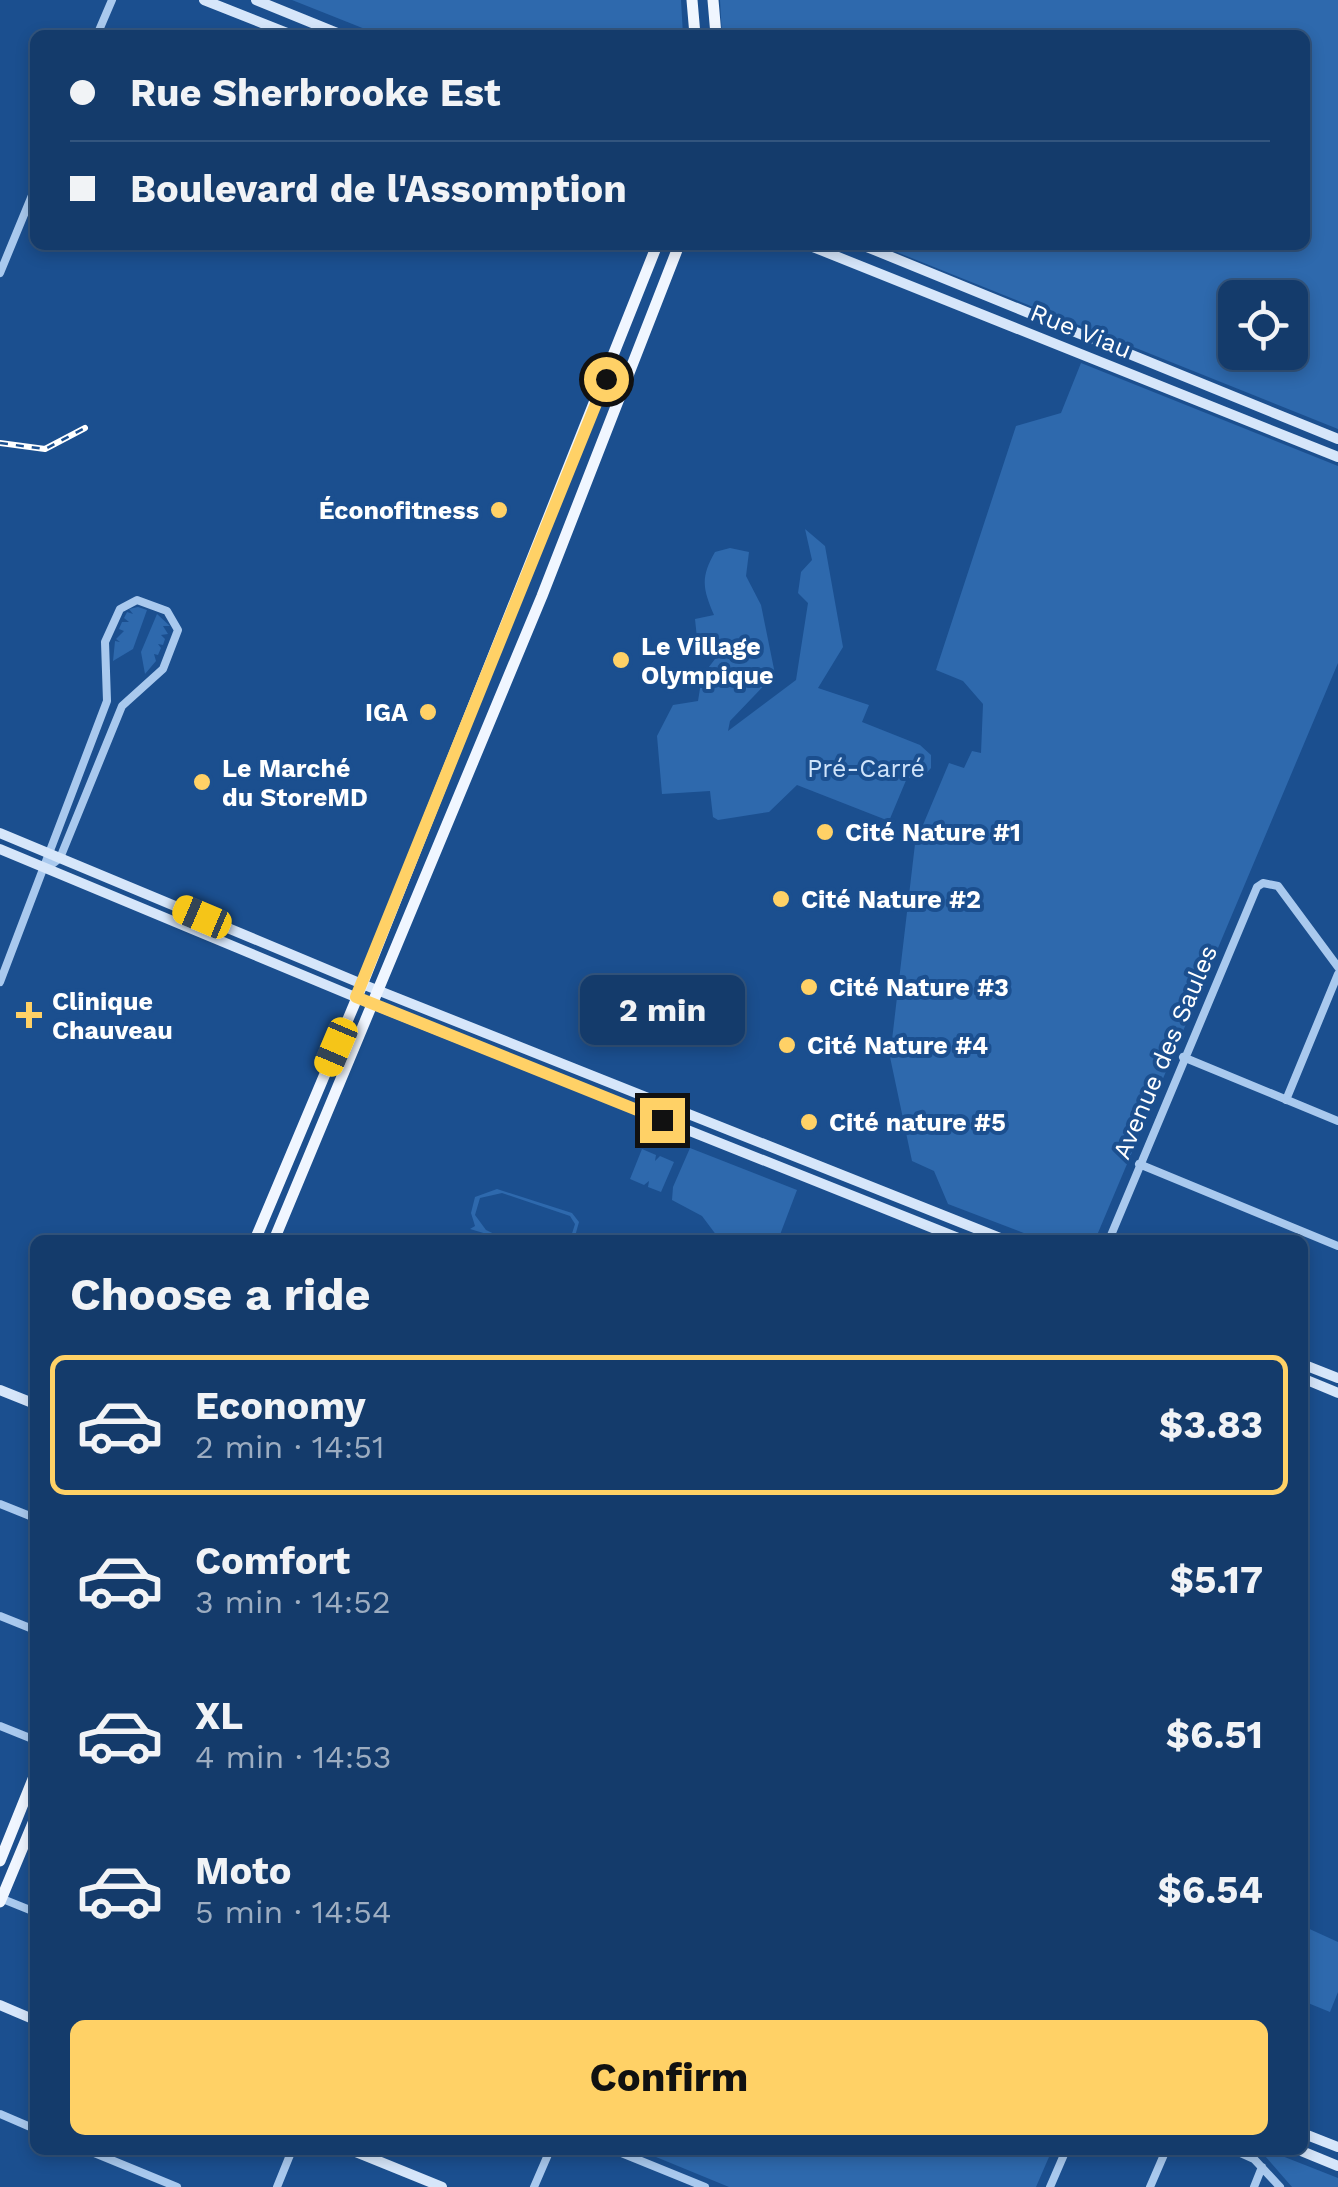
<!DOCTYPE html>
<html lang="en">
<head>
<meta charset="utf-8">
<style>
	body { margin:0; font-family:"Work Sans",sans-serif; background:#214673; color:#f1f3f6; height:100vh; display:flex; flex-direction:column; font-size:38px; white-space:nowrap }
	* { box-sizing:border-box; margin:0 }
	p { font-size:32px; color:#9dadc1 }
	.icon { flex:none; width:55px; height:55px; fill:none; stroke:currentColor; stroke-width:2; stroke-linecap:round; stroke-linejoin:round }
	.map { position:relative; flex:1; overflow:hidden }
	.side { position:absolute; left:30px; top:1235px; width:1278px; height:920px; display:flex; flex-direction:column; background:#143b6b; border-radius:15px; box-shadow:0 5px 15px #0003,0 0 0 2px #33557e }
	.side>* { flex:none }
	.hud { position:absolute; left:30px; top:30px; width:1280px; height:220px; border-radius:15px; box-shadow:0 5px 15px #0003,0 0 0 2px #33557e; display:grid; align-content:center; height:220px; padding:0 40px; background:#143b6b }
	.fabs { position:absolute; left:1218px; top:280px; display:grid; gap:20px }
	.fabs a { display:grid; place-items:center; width:90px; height:90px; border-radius:15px; background:#143b6b; box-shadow:0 5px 15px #0003,0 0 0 2px #33557e; font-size:50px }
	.end { position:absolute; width:45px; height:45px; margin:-22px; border:12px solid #ffd166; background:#111; box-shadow:0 0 0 5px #111 }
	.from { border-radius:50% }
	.bubble { position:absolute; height:70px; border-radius:15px; background:#143b6b; box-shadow:0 5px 15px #0003,0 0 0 2px #33557e; font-size:32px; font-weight:700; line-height:70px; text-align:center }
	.car { position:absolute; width:30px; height:60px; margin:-30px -15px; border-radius:12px; box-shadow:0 0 8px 2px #0007; background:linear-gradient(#f5c518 24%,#345 0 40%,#f5c518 0 76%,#345 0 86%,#f5c518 0) }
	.hud b { display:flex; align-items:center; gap:35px; height:95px; font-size:38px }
	.hud b+b { border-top:2px solid #33557e }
	.hud i { width:25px; height:25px; background:#f1f3f6 }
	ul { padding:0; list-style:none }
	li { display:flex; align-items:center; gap:30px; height:140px; margin:0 20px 15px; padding:0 20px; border:5px solid transparent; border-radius:15px }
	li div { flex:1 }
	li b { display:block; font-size:38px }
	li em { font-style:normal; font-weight:700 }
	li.current { border-color:#ffd166 }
	li>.icon { width:90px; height:90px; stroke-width:1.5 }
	h2 { padding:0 40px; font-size:45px; line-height:120px }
	.primary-button { display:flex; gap:20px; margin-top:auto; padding:20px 40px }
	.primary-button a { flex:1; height:115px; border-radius:15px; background:#ffd166; color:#111; font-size:40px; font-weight:700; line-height:115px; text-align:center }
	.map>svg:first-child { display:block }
</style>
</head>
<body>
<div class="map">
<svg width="1338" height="2187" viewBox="0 0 1338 2187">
	<rect width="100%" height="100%" fill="#1b4f8f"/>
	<path fill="#2e69ad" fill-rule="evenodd" d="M292,0H681L683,35H380Z
		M720,0H1338V429L879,245H1305V35H722ZM1235,298H1290V352H1235Z
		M1081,363L1338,466V663L1095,1240H1042L948,1204L934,1171L912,1161L890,1057L915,844L949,763L964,768L972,751L981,753L983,704L963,681L936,670L1016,426L1061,413Z
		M805,529L825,546L843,647L818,688L869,705L862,722L920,745L931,755V768L924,776L907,778L889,821L797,785L769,812L718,820L713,817L710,791L662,794L657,736L673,705L698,701L702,676L725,646L698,648L695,619L714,615C703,589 700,578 715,552L730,548L749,552L746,576L761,605L775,674L730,721L728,731L796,680L808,603L798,593L801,572L812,560Z
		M138,607L147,610L133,649L113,661L115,641L120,642L116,639L124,631L119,629L122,622H129L124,618L127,612L133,614L129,609Z
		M157,614L170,626H163L168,634L161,635L165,639L163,645L158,644L161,648L158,655L154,654L156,661L145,674L141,652Z
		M690,1148L797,1190L778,1240H720L702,1216L672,1200L673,1187Z
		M642,1149L656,1155L655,1161L660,1156L674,1162L661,1192L648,1187L649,1181L644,1185L630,1179Z
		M497,1189L572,1213L579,1222L574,1240H570L575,1224L570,1216L502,1193L480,1198L475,1215L486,1230L507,1240L470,1229L475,1226L471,1213L475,1197Z
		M1303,1926L1338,1942V1992L1330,2012L1303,2001Z
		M639,2150H1052L1036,2187H729Z
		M1253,2150H1267L1338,2178V2187H1292L1265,2156Z"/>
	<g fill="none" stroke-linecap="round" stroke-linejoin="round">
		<path stroke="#a9c9ee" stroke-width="8" d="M97,35L112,0
			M0,273L35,188
			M0,982L107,701L105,642L120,609L137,600L167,611L178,630L163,669L122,706L60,858L47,868
			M1183,1057L1338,1121
			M1286,1100L1338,974
			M1139,1164L1338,1246
			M1109,1240L1257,887L1263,883L1278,886L1338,967
			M0,1504L35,1518
			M0,1616L35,1630
			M0,1726L35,1740
			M0,1898L35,1912
			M0,2114L35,2129
			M87,2150L177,2187
			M614,2150L705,2187
			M1234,2150L1254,2159L1280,2187
			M277,2187L292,2150
			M534,2187L550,2150
			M1050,2187L1066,2150
			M1150,2187L1166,2150
			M1254,2187L1262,2167"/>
		<path stroke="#d6e6fa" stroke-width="10" d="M204,0L292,35
			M256,0L342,35
			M808,245L1338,457
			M862,245L1338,439
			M0,833L362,984L1005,1240
			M0,849L372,1004L963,1240
			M1302,1364L1338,1378
			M1302,1378L1338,1393
			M0,1390L35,1404
			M0,2005L35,2020
			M1302,2133L1338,2147
			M351,2150L442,2187
			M1299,2150L1338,2166"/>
		<path stroke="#f0f6ff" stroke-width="11" d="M692,0L695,35
			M713,0L716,35
			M255,1240L354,1005L657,245
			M274,1240L542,596L679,245
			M0,1861L35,1774
			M0,1902L35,1818"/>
		<defs>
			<path id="rail" d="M0,443L45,449L85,428"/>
		</defs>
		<use href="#rail" stroke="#fff" stroke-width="6"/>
		<use href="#rail" stroke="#1b4f8f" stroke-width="2.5" stroke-dasharray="8" stroke-linecap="butt"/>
	</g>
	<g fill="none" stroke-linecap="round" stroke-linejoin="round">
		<path stroke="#ffd166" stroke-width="12" d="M606,379L356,997L662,1120"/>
	</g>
	<g fill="#ffd166" stroke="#1b4f8f" stroke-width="4">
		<circle cx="499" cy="510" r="10"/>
		<circle cx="621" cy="660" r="10"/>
		<circle cx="428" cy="712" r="10"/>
		<circle cx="202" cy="782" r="10"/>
		<circle cx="825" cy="832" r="10"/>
		<circle cx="781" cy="899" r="10"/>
		<circle cx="809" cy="987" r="10"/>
		<path d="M24 1000h10v10h10v10h-10v10h-10v-10h-10v-10h10z"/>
		<circle cx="787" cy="1045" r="10"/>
		<circle cx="809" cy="1122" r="10"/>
	</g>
	<g text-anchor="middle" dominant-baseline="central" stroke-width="8" stroke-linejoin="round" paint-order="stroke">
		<g font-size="25" fill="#fff" stroke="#1b4f8f">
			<text transform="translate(1081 331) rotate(22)">Rue Viau</text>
			<text transform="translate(1165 1052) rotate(-67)">Avenue des Saules</text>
		</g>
		<g font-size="25" font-weight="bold" fill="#fff" stroke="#1b4f8f" text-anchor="start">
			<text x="479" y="510" text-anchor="end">Éconofitness</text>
			<text x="641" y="646">Le Village<tspan x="641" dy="29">Olympique</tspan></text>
			<text x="408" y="712" text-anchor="end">IGA</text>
			<text x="222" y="768">Le Marché<tspan x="222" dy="29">du StoreMD</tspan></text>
			<text x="845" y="832">Cité Nature #1</text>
			<text x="801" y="899">Cité Nature #2</text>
			<text x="829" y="987">Cité Nature #3</text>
			<text x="52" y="1001">Clinique<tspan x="52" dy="29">Chauveau</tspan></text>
			<text x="807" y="1045">Cité Nature #4</text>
			<text x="829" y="1122">Cité nature #5</text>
		</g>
		<g font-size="25" fill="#cfe3fa" stroke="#1b4f8f">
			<text x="866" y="768">Pré-Carré</text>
		</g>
	</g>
</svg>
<div class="fabs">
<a><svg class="icon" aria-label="locate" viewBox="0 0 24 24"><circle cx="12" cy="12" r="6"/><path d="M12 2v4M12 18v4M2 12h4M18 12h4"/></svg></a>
</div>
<i class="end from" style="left:606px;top:379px"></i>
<i class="end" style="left:662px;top:1120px"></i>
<div class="bubble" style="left:580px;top:975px;width:165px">2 min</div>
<i class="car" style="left:202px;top:917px;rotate:293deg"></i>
<i class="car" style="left:336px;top:1047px;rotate:203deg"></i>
<div class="hud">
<b><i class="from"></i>Rue Sherbrooke Est</b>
<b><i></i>Boulevard de l'Assomption</b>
</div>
<section class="side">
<h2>Choose a ride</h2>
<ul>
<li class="current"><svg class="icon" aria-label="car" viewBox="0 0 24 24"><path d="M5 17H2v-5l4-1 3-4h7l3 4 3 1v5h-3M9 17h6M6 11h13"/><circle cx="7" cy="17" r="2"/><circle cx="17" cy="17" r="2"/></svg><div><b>Economy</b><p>2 min · 14:51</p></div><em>$3.83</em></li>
<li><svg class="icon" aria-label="car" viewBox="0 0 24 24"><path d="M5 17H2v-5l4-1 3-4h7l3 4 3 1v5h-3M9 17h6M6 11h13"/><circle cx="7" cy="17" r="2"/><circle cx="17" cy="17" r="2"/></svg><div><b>Comfort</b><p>3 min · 14:52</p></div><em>$5.17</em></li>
<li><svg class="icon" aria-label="car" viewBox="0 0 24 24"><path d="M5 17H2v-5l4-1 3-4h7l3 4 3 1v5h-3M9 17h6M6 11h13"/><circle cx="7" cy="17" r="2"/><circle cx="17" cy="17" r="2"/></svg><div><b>XL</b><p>4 min · 14:53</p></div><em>$6.51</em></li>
<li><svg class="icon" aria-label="car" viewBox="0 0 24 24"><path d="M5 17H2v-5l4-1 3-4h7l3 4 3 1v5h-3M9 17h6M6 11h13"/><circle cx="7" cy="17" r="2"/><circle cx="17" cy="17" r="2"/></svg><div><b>Moto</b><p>5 min · 14:54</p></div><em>$6.54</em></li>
</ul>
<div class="primary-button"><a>Confirm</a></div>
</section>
</div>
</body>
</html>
